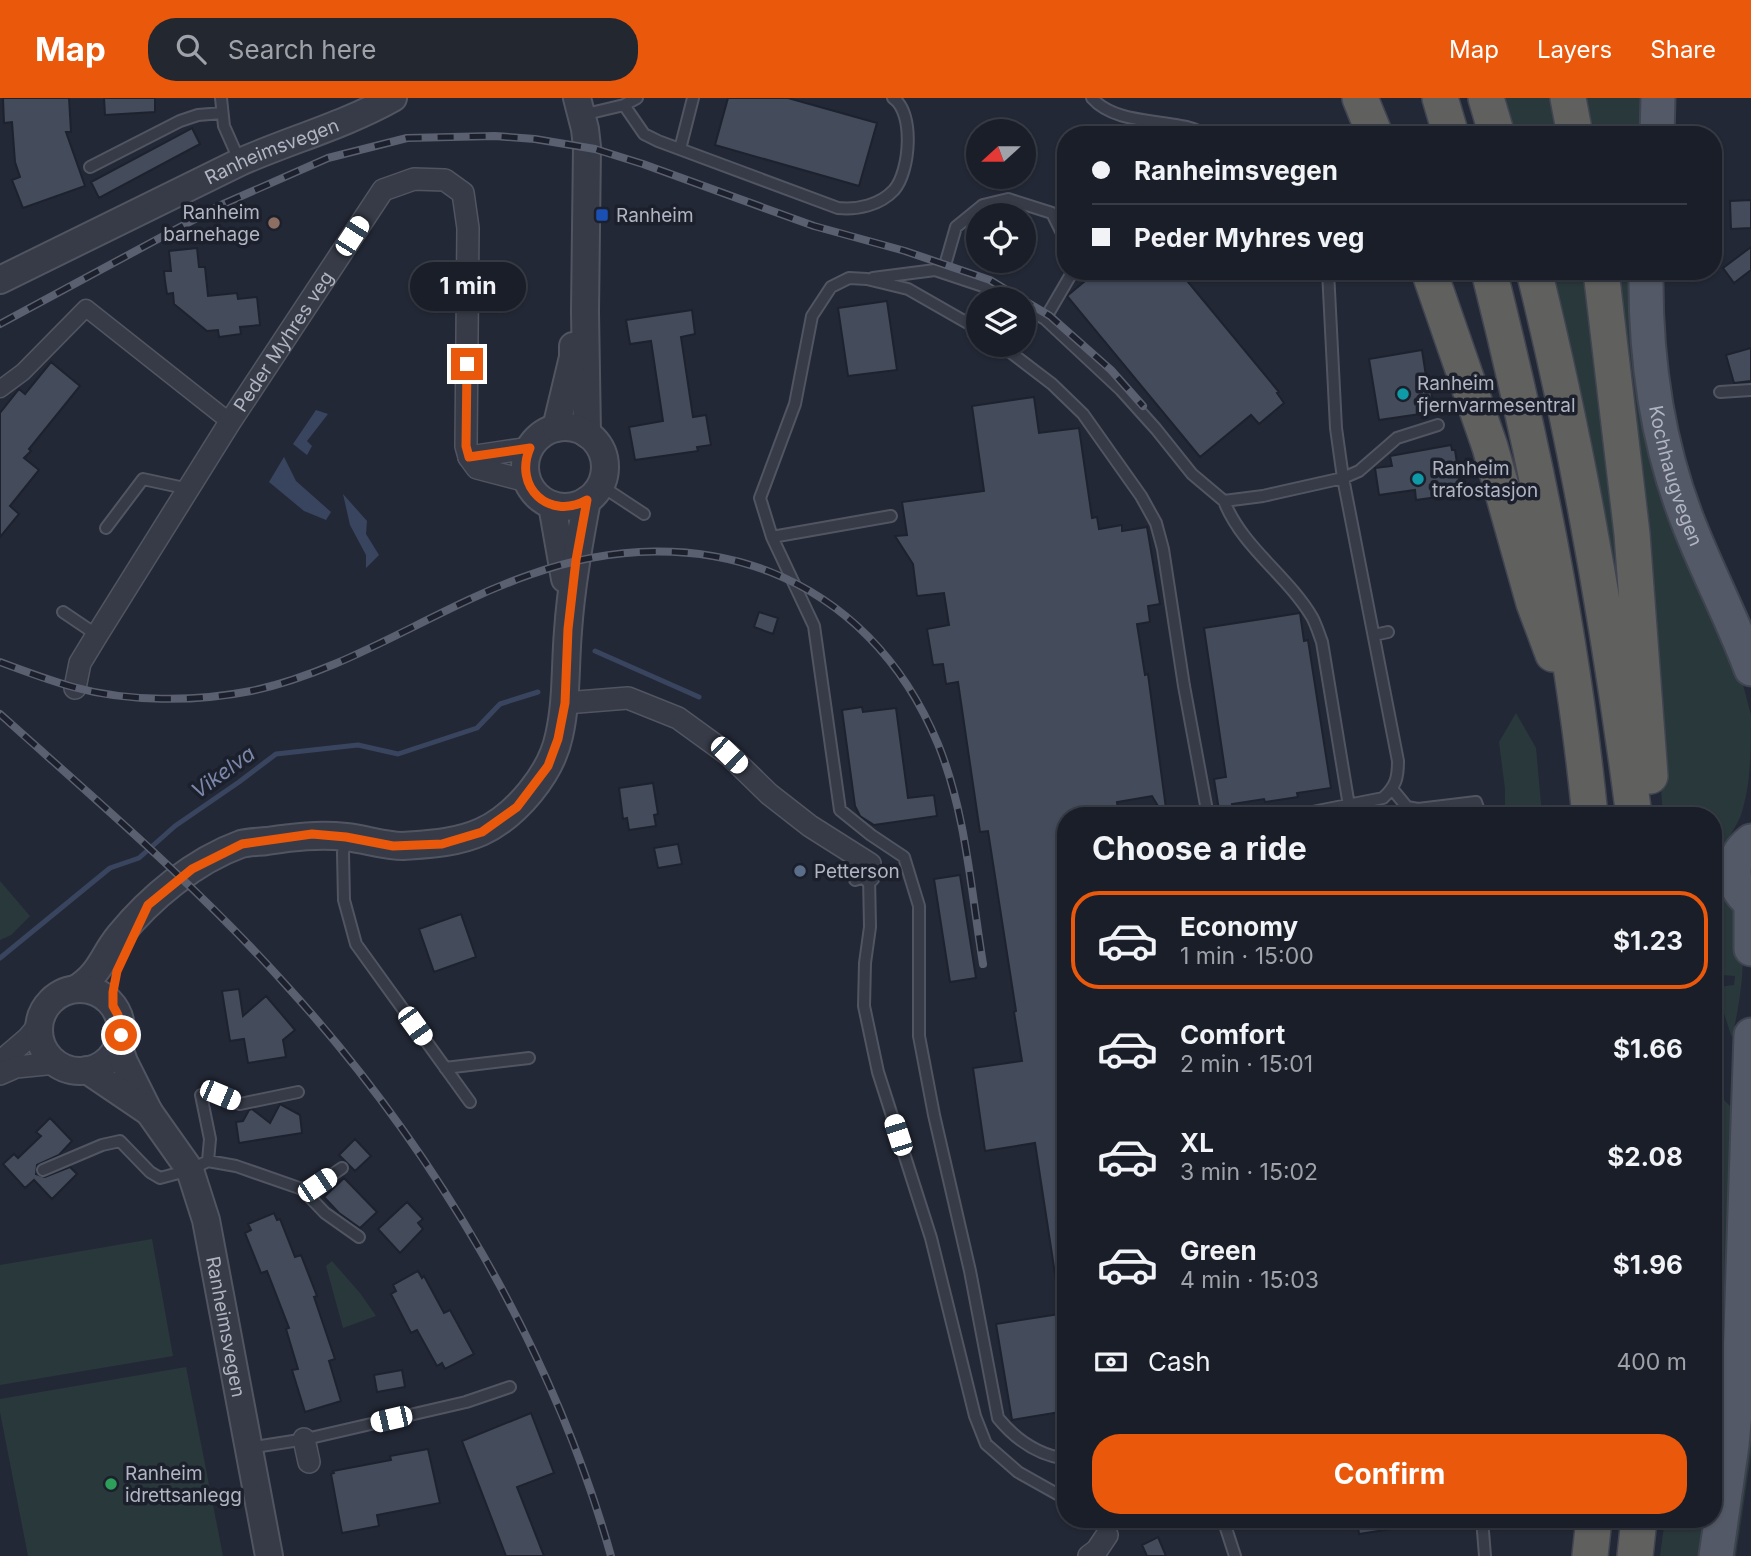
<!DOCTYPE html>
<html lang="en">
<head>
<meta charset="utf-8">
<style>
	body { margin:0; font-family:Inter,sans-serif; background:#232730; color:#f1f3f6; height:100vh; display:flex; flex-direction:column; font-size:26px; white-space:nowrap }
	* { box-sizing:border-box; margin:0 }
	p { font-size:23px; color:#9fa2a8 }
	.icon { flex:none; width:38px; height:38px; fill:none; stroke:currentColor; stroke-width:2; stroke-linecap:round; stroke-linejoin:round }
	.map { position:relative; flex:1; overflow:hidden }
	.drawer { position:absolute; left:1057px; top:709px; width:665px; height:721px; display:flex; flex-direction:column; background:#1a1e28; border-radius:28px; box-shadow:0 2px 5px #0004,0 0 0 2px #383c45 }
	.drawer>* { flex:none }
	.top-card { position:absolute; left:1057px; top:28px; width:665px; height:154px; border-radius:28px; box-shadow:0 2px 5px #0004,0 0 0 2px #383c45; display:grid; align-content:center; height:154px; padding:0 35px; background:#1a1e28 }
	.needle { width:46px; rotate:249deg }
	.controls { position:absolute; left:966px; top:21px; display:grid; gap:14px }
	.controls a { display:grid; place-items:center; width:70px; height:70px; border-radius:50%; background:#1a1e28; box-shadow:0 2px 5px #0004,0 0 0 2px #383c45; font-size:35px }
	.end { position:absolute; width:32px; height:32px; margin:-16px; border:9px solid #ea580c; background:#fff; box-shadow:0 0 0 4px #fff }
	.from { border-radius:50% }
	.bubble { position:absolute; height:49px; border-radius:24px; background:#1a1e28; box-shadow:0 2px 5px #0004,0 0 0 2px #383c45; font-size:23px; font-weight:700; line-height:49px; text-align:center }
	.car { position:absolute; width:21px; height:42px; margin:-21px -10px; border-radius:9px; box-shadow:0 0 5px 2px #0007; background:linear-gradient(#fff 24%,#345 0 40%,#fff 0 76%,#345 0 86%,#fff 0) }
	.top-card b { display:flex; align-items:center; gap:24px; height:66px; font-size:26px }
	.top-card b+b { border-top:2px solid #383c45 }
	.top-card i { width:18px; height:18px; background:#f1f3f6 }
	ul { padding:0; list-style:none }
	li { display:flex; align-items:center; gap:21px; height:98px; margin:0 14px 10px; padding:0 21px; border:4px solid transparent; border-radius:28px }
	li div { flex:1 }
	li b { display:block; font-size:26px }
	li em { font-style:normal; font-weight:700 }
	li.active { border-color:#ea580c }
	li>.icon { width:63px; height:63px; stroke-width:1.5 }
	h2 { padding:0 35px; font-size:32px; line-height:84px }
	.pay { display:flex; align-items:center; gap:18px; height:77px; padding:0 35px; font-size:26px }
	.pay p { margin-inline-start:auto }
	.cta { display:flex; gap:14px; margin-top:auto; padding:14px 35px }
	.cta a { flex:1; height:80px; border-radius:28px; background:#ea580c; color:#fff; font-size:28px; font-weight:700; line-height:80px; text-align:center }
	header { display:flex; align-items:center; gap:42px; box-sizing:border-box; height:98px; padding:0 35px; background:#ea580c; color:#fff }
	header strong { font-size:33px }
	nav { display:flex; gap:38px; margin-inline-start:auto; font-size:24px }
	.search { width:490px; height:63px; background:#232730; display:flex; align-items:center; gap:18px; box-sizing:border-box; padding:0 24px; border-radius:28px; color:#9fa2a8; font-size:26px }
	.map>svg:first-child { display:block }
</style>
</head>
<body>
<header>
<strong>Map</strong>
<div class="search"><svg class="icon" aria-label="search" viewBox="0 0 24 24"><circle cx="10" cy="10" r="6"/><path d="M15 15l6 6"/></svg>Search here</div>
<nav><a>Map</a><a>Layers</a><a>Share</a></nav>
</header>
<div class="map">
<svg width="1751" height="1458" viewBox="0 0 1751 1458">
	<rect width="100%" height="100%" fill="#232836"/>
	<path fill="#29383b" d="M1503,0H1554L1562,37H1513Z
		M1579,0H1646L1645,37H1587Z
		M1548,173H1589L1636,605Z
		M1614,173H1634L1751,617C1751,650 1751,687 1741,717C1734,734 1718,752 1717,770C1715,800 1731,798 1737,818C1749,854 1740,904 1732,940L1718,897L1719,889L1734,887L1735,878L1723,877L1713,880V718L1663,717C1661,688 1658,657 1658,627C1657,581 1657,535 1654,489C1646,384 1633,278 1614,173Z
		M1516,615L1536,650L1542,717H1505V691L1499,644Z
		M0,783L30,818L11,837L0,842Z
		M1713,908L1720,944L1721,999L1730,1008L1735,1034L1733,1165L1713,1400Z
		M152,1141L173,1258L0,1287V1167Z
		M332,1163L360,1195L376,1218L343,1230L326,1168Z
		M186,1269L223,1458H28L0,1314V1301Z
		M1751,1272V1357L1736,1458H1727Z
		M1665,1421H1710L1704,1458H1660Z"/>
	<path fill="#39445e" d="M316,312L328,316L307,343L312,348L307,357L293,346Z
		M284,359L296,383L331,414L326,422L304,413L269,384Z
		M343,396L367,423L366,436L379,457L366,470V457L350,427Z"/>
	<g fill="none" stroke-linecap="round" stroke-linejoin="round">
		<path stroke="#39445e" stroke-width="5" d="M595,553L699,599
			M0,860L110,770L139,760L175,728L239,684L276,656L358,647L398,656L477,630L500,606L538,594"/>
	</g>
	<path fill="#444b5b" stroke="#1d222e" stroke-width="2" d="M3,0H69L71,34H66L85,88L23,110L12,82L20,79L15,64L12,24L4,25Z
		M104,0H155V14L105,17Z
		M728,0H788L877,25L859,88L715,47Z
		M192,30L200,46L99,100L91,84Z
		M1751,102V130L1731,131L1730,103Z
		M1751,149V172L1734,185L1723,170Z
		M197,150L199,169H205L208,198L237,195L238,201L257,199L260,227L240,229L241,236L219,239L218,232L207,233L174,206L173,195L167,196L165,183L164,173H171L169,153Z
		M1097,173H1179L1279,294L1277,295L1284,305L1259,326L1251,317L1200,359L1067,198Z
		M887,203L897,272L848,278L838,210Z
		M692,212L695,236L681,239L693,319L706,317L711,347L697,349L698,353L635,362L629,329L663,323L651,243L630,246L626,222Z
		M1751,250V283L1734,285L1726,257Z
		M1422,252L1426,278H1429L1434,314L1379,322L1369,261Z
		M51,264L80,288L29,351L31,353L24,360L39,372L10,408L19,416L0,439V315L19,291L25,296Z
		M1034,299L1039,335L1079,330L1092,420L1097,419L1099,431L1122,427V433L1147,429L1160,506L1148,508L1150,524L1137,526L1145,577L1148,576L1167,718H1164L1152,698L1117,704L1119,718H1066V1188L1057,1189L1035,1045L985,1053L973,970L1022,963L1014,914L1016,913L988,733L980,734L958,584L946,586L943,566L933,567L927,531L949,527L944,495L917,498L913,466L895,438L907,437L902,404L984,393L972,308Z
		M1451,347L1452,352H1455L1461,391L1458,392L1459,396L1416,402L1415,392L1379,397L1375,370L1392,368L1390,358Z
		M759,514L778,520L773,536L754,529Z
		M1300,515L1304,543L1308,542L1331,690L1297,695L1298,699L1265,704L1264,701L1232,706L1233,710L1219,712L1214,681L1226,679L1204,530Z
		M862,609L863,614L896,610L908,700L934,697L937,718L874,727L860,718L855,708L842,612Z
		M653,685L658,716L654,717L656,728L629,732L627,720L623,721L619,690Z
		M678,746L682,766L658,770L654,750Z
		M960,777L976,880L950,884L934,781Z
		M461,816L476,859L434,874L419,831Z
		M239,891L243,918L266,898L295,932L283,942L286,959L248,965L244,941L230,943L222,893Z
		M280,1006L300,1017L302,1035L239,1045L236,1024L243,1023L249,1012L252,1011L270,1025Z
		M50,1020L72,1043L59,1057L37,1067L36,1076L45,1079L70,1069L77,1076L52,1101L34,1082L25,1090L3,1066L14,1056L18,1060L41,1038L36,1034Z
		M355,1041L371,1058L355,1073L339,1057Z
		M344,1080L377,1114L360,1130L339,1115L324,1099Z
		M407,1104L423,1121L418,1125L423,1131L400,1155L378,1131Z
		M274,1115L277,1122L280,1121L295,1159L301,1157L317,1198L314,1199L335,1261L329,1263L341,1303L305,1314L292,1272L298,1271L286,1231L289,1230L267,1173L261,1175L245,1135L251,1132L248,1126Z
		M418,1173L422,1180L424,1178L444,1215L450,1212L474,1256L445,1271L442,1265L437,1268L417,1232L411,1235L391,1196L396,1193L393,1187Z
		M1066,1215V1313L1012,1322L996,1226Z
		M402,1272L405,1289L377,1294L374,1277Z
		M531,1315L554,1375L517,1389L544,1458H506L462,1343Z
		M428,1351L440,1405L377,1417L379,1428L342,1435L331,1376L334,1375L333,1373L391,1362L390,1358Z
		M1357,1421H1403L1404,1429L1359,1436Z
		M1158,1439L1166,1458H1147L1142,1447Z"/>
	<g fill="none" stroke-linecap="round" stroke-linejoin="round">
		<defs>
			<path id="service" d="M221,0L224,28L240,64
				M1092,0C1112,23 1152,22 1181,28C1190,29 1199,33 1207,37
				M624,7L644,36L658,43L838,110C858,112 880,107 894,92C910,74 915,14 893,0
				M582,17L624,7L637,0
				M680,51L693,0
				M90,69L180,23L198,17L222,15
				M943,174L956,129L983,107L1008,101L1052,115L1066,143
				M873,180L935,172L992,191L1010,201
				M1024,209L1045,221L1121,292L1156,331L1192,376L1224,403L1263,398L1343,380L1359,373L1397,340L1438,327
				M1045,221L1073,173
				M978,231L908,191L867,181L849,180L831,189L812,218L795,306L760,400L772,439L814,528L840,712L871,737L904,759L919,808V938L934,1017L970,1173L998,1320C1016,1342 1038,1357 1066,1361
				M1001,247L1052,286L1083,316L1141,398L1156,425L1163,451L1184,588L1208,718
				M1720,294L1751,292
				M600,387L644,416
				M1224,403C1242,449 1287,477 1312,519C1316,526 1319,536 1322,544L1349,708
				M106,430L143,381L189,391
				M772,439L891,418
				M63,514L97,537
				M1374,537L1388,534
				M1393,692L1407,709L1418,711L1476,704L1481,718
				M1292,718L1383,700C1396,688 1398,680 1398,663L1343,380L1336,330L1328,173
				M346,739L343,755L344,802L356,846L470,1004
				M855,782L869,778L870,829L865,865L864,908L878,974L931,1140L975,1318L986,1346L1018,1374L1066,1401
				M445,970L529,960
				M208,1063L210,1041L201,997H220L240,1006L298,994
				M43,1072L102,1047L120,1043L150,1074L160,1080L190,1072L208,1063L236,1068L302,1091L317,1087L342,1070
				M302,1091L325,1115L359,1139
				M248,1350L306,1341L466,1304L510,1289
				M1100,1421L1107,1437
				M1223,1421L1235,1458
				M1482,1421L1485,1458"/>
			<path id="pedestrian" d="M0,291L23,274L86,210L230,324"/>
			<g id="minor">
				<path d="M469,359L530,350"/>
				<path id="s1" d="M75,590L80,565L97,537L230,324L383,92L414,81L445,82L463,95L468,130L466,348L469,359L477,370L527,383"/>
				<path d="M565,605L628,600L678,620L729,657L769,696L810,728L870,766L869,778"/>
				<path d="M0,964L28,940L39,927"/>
				<path d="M0,976L16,969L56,965"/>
				<path d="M304,1341L309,1364"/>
				<path d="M1089,1458L1097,1452L1107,1437"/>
			</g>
			<g id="tertiary">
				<path d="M577,0L585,31L587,49L585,214L587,336"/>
				<path id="s2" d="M0,182L240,64C290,42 345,27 393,0"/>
				<circle cx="565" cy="369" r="40"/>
				<path d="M556,330L573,259V248"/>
				<path d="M552,407L565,481"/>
				<path d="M76,891C101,875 102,859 119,838C150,800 194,763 241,746C248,744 258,744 267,743C294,739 319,736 346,739C365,741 384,748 403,748C430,746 456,745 481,734C516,718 551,676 559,638C567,603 565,568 568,533C571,489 579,445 587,402"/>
				<circle cx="80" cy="932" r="41"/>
				<path id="s3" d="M118,947L124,964L149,1014L190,1072L206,1122L269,1458"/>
				<path d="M87,972L149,1014"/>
			</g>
			<g id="primary">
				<path d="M1657,37L1658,0"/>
				<path id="s4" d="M1646,173C1645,262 1657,347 1690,429C1709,477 1733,523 1751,571"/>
				<path d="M1751,743C1728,761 1729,787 1751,805"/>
				<path d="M1751,805V851"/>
				<path d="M1716,1458L1732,1347L1740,1260L1751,937"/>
			</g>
			<path id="trunk" d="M1360,0L1375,37
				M1440,0L1451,37
				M1486,0L1497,37
				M1568,0L1575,37
				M1429,173L1490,349L1534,505L1553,556
				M1489,173C1534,351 1572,534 1590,718
				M1534,173C1579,353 1610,534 1634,718
				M1601,173L1632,436L1650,678
				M1590,1458L1594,1421
				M1635,1458L1639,1421"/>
		</defs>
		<use href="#service" stroke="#515562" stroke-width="14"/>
		<use href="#pedestrian" stroke="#515562" stroke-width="19"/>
		<use href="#minor" stroke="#515562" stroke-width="24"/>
		<use href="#tertiary" stroke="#515562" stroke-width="30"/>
		<use href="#primary" stroke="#3f4450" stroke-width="37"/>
		<use href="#trunk" stroke="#414552" stroke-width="38"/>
		<use href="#service" stroke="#363b47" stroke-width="10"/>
		<use href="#pedestrian" stroke="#363b47" stroke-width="16"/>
		<use href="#minor" stroke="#363b47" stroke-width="21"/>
		<use href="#tertiary" stroke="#363b47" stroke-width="26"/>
		<use href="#primary" stroke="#545967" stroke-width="33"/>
		<use href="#trunk" stroke="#60605e" stroke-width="35"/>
		<defs>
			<path id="rail" d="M0,226L221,107L328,60L407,40L495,38L535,41L595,51L643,66L814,128L905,153L990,182L1050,218L1111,272L1143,308
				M0,564C24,573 48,582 73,589C128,604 195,604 251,593C351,572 434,510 529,477C699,416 867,474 938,646C966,715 971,793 983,866
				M0,616C97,703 198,789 285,886C432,1047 552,1248 611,1458"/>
		</defs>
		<use href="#rail" stroke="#5a6070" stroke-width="8"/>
		<use href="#rail" stroke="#1c202c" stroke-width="5" stroke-dasharray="16" stroke-linecap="butt"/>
	</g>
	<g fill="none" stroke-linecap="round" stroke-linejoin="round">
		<path stroke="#ea580c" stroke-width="9" d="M121,937L118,917L113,908V894L117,873L148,807L192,771L242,746L312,736L346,739L393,748L442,746L482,734L517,709L548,668L558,641L565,605L568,531L576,462L587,402C549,423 513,389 530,350L469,359L466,348L467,266"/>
	</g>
	<rect fill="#1a4fb4" stroke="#1c202c" stroke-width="2.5" x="595" y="110" width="14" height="14" rx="3.5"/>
	<circle fill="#8d6e63" stroke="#1c202c" stroke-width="2.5" cx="274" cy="125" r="7"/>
	<g fill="#0f9aa8" stroke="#1c202c" stroke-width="2.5">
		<circle cx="1403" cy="296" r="7"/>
		<circle cx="1418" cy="381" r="7"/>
	</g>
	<circle fill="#5c6f8a" stroke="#1c202c" stroke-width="2.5" cx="800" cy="773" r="7"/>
	<circle fill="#2e9e5b" stroke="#1c202c" stroke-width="2.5" cx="111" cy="1386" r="7"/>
	<g text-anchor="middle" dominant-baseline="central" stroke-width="7" stroke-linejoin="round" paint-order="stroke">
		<g font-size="19" fill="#b1b5c3" stroke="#1c202c">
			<text stroke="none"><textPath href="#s2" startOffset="301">Ranheimsvegen</textPath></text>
			<text stroke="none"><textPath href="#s1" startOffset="406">Peder Myhres veg</textPath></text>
			<text stroke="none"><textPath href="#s4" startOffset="208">Kochhaugvegen</textPath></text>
			<text stroke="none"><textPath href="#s3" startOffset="306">Ranheimsvegen</textPath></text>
		</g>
		<g font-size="19" fill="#b1b5c3" stroke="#1c202c" text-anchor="start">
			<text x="260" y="114" text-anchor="end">Ranheim<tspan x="260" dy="22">barnehage</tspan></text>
			<text x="616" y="117">Ranheim</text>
			<text x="1417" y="285">Ranheim<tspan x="1417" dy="22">fjernvarmesentral</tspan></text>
			<text x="1432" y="370">Ranheim<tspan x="1432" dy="22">trafostasjon</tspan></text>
			<text x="814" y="773">Petterson</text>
			<text x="125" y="1375">Ranheim<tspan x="125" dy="22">idrettsanlegg</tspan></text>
		</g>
		<g font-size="21" font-style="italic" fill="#7c88a9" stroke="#1c202c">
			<text transform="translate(223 674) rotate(-36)">Vikelva</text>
		</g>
	</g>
</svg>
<div class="controls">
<a><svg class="needle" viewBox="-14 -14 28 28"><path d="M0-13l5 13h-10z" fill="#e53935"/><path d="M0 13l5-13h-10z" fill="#9fa2a8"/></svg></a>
<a><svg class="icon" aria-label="locate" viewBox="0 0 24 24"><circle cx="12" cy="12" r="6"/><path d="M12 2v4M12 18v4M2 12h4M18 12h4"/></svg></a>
<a><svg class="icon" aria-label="layers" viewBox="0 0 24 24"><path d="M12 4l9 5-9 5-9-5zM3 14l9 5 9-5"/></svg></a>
</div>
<i class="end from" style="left:121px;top:937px"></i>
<i class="end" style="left:467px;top:266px"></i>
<div class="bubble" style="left:410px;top:164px;width:116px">1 min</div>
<i class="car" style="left:352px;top:138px;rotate:33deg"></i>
<i class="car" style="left:729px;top:657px;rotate:134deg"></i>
<i class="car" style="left:415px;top:928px;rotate:144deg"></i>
<i class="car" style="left:220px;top:997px;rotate:113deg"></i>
<i class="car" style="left:898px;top:1037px;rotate:342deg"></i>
<i class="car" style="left:317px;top:1087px;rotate:56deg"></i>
<i class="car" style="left:391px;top:1321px;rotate:257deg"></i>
<div class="top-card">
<b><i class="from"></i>Ranheimsvegen</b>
<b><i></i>Peder Myhres veg</b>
</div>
<section class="drawer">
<h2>Choose a ride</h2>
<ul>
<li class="active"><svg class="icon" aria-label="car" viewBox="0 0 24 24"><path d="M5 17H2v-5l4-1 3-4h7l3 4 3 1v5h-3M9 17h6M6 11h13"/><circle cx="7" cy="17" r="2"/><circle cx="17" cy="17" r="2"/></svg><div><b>Economy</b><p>1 min · 15:00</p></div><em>$1.23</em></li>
<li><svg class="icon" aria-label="car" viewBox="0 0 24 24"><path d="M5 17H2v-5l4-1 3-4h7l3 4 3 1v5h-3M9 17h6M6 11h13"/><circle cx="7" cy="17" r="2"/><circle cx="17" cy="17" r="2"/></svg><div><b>Comfort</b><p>2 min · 15:01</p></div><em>$1.66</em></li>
<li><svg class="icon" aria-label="car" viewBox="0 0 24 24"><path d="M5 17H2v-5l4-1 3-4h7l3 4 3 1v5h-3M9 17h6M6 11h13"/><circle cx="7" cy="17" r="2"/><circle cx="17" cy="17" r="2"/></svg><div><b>XL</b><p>3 min · 15:02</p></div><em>$2.08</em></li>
<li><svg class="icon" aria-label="car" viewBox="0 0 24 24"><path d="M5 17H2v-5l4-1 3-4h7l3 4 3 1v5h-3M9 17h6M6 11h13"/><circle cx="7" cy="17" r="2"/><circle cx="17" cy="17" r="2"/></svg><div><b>Green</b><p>4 min · 15:03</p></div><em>$1.96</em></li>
</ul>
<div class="pay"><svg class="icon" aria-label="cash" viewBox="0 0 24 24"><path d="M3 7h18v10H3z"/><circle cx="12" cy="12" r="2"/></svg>Cash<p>400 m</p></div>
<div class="cta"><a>Confirm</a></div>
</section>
</div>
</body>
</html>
